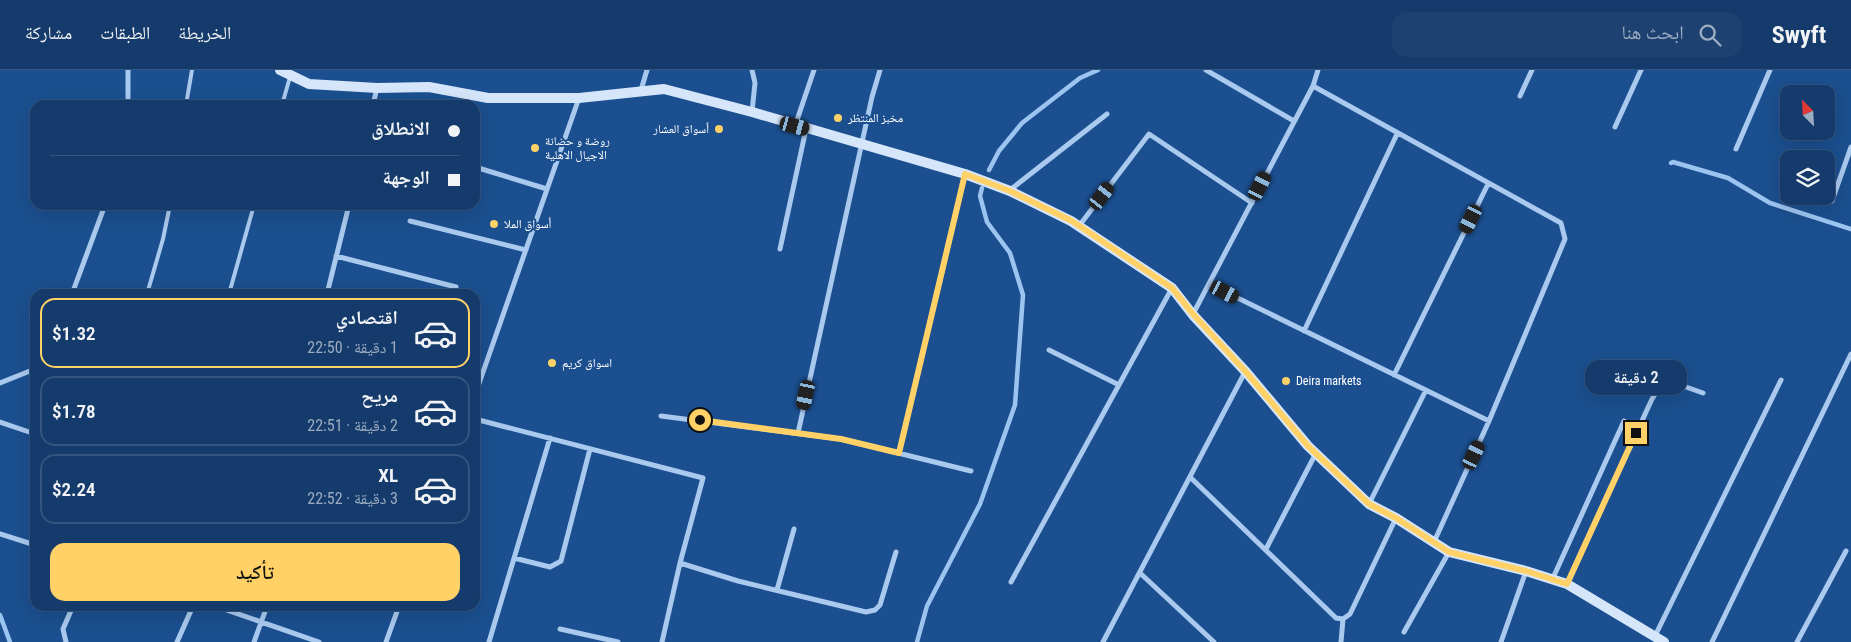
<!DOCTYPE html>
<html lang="ar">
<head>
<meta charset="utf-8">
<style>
	body { margin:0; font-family:"Roboto Condensed","Noto Naskh Arabic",sans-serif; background:#1d4271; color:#f1f3f6; direction:rtl; height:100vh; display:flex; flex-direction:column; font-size:19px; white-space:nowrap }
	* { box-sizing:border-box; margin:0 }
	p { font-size:16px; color:#9dadc1 }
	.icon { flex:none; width:28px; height:28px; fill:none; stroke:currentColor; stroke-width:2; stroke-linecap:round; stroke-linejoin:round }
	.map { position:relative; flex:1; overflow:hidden; direction:ltr }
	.sheet { position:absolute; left:30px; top:219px; width:450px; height:322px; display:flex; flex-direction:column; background:#143b6b; border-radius:15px; box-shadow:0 5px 20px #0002,0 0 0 1px #33557e; direction:rtl }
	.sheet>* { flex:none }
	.guide { position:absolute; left:30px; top:30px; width:450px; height:110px; border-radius:15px; box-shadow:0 5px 20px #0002,0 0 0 1px #33557e; direction:rtl; display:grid; align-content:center; height:110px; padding:0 20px; background:#143b6b }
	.needle { width:32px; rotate:336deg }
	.buttons { position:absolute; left:1780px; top:15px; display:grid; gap:10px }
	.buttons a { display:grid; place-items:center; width:55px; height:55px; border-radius:10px; background:#143b6b; box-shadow:0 5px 20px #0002,0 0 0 1px #33557e; font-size:25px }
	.end { position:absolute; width:22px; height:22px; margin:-11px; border:6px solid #ffd166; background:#111; box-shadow:0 0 0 2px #111 }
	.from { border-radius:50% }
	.bubble { position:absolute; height:35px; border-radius:15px; background:#143b6b; box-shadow:0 5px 20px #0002,0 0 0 1px #33557e; font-size:16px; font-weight:600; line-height:35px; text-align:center; direction:rtl }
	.car { position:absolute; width:15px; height:30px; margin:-15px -8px; border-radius:6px; box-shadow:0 0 4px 1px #0007; background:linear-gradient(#222 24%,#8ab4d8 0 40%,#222 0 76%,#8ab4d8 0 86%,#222 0) }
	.guide b { display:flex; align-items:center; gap:18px; height:48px; font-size:19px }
	.guide b+b { border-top:1px solid #33557e }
	.guide i { width:12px; height:12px; background:#f1f3f6 }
	ul { padding:9px 0 0; list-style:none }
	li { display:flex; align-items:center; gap:15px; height:70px; margin:0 10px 8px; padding:0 10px; border:2px solid #33557e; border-radius:15px }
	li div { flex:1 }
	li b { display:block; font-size:19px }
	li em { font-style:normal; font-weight:600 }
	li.current { border-color:#ffd166 }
	li>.icon { width:45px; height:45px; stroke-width:1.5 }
	.cta { display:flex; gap:10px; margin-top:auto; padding:10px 20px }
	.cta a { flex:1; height:58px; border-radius:15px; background:#ffd166; color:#111; font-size:20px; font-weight:600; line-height:58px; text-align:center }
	header { display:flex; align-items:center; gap:30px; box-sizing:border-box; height:70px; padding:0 25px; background:#143b6b; border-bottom:1px solid #33557e }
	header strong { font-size:24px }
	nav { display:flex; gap:28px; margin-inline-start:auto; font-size:18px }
	.search { width:350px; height:45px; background:#1d4271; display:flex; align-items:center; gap:12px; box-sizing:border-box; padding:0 18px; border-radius:15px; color:#9dadc1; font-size:19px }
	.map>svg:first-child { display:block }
</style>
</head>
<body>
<header>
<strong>Swyft</strong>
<div class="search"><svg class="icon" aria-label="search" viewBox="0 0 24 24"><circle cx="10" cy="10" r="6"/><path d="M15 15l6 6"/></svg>ابحث هنا</div>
<nav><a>الخريطة</a><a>الطبقات</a><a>مشاركة</a></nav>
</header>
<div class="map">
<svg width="1851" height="572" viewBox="0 0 1851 572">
	<rect width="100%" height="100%" fill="#1b4f8f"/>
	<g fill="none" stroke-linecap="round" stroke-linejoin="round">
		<path stroke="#9cc4f0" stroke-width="4.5" d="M1671,93L1673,92L1728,108L1770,133L1851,159
			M989,100L999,81L1022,53L1080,8L1098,0
			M0,545L10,572
			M917,572L927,536L980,434L1015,335L1023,225L1010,183L987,152L980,126L982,118"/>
		<path stroke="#a9c9ee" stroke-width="4" d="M186,35L192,0
			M282,35L290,7
			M147,224L163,169L170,135
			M229,224L254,135"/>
		<path stroke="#a9c9ee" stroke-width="5" d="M752,0L755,13L752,42
			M1206,0L1294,51
			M1313,16L1561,153L1565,169L1489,351L1434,472
			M641,20L647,0
			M1520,26L1532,0
			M128,35V0
			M373,35L377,18
			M795,56L814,0
			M1615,57L1641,0
			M1736,79L1770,0
			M475,97L547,119
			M1010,120L1107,44
			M1832,131L1851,77
			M410,151L526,180
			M1079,156L1149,64L1252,133
			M780,179L806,59
			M336,186L456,217
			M1209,214L1489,351
			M72,224L105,135
			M327,224L349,135
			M1193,244L1313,16L1318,0
			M1304,261L1397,64
			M1049,280L1119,315
			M1394,305L1488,114
			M0,313L35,299
			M475,325L579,28
			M661,346L841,369L971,401
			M475,349L703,408L680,493L662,572
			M0,352L35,364
			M798,363L872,27L880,0
			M899,383L965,104
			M1190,407L1336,548L1343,549L1350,544L1396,448
			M1369,434L1426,320
			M0,464L35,475
			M1266,479L1316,383
			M514,488L550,497L561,491L590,379
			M680,493L738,511L866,542L875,540L880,535L896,482
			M1140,503L1214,572
			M1553,508L1624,351
			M1011,512L1172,218
			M1567,514L1652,329L1663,312L1669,311L1703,323
			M777,520L794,459
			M215,536L319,572
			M560,559L618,572
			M1404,562L1449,482
			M1655,566L1781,310
			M66,572L63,559L73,536
			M177,572L193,536
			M254,572L267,536
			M386,572L399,536
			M489,572L550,368
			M1103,572L1245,302
			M1341,572L1343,549
			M1501,572L1526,501
			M1712,572L1851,284
			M1797,572L1846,481"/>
		<path stroke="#d6e6fa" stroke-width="10" d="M280,0L309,14L377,18L429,17L488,28H579L664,19L752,42L965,104L1010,121L1071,151L1172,218L1193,245L1246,302L1308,376L1369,434L1396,448L1449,482L1526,501L1567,514L1664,572"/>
	</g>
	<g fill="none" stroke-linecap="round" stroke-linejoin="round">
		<path stroke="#ffd166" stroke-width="6" d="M700,350L841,369L899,383L965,104L1010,121L1072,151L1172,218L1193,244L1246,302L1308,376L1369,434L1396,448L1449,482L1526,501L1567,514L1636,363"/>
	</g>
	<g fill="#ffd166" stroke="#1b4f8f" stroke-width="2">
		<circle cx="838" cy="48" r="5"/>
		<circle cx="719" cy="59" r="5"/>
		<circle cx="535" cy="78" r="5"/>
		<circle cx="494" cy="154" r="5"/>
		<circle cx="552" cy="293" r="5"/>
		<circle cx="1286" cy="311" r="5"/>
	</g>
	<g text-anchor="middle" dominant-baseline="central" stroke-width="4" stroke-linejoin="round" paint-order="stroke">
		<g font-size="12" fill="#fff" stroke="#1b4f8f" text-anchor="start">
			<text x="848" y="48">مخبز المنتظر</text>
			<text x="709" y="59" text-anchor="end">أسواق العشار</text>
			<text x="545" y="71">روضة و حضانة<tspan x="545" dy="14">الاجيال الاهلية</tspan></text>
			<text x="504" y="154">أسواق الملا</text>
			<text x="562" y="293">اسواق كريم</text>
			<text x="1296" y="311">Deira markets</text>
		</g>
	</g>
</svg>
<div class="buttons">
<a><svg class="needle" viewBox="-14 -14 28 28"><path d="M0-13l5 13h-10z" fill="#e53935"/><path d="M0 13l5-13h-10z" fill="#9dadc1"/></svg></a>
<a><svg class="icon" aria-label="layers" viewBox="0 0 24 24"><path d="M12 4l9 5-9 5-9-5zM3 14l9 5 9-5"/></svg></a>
</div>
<i class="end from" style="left:700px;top:350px"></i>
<i class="end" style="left:1636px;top:363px"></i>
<div class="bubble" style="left:1585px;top:290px;width:102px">2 دقيقة</div>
<i class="car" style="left:795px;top:56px;rotate:105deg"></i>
<i class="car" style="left:1260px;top:116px;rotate:27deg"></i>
<i class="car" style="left:1102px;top:126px;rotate:37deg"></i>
<i class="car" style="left:1471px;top:149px;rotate:206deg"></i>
<i class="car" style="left:1225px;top:222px;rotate:117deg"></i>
<i class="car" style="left:806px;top:325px;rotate:192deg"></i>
<i class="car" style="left:1474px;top:385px;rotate:25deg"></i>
<div class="guide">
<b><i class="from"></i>الانطلاق</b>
<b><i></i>الوجهة</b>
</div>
<section class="sheet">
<ul>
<li class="current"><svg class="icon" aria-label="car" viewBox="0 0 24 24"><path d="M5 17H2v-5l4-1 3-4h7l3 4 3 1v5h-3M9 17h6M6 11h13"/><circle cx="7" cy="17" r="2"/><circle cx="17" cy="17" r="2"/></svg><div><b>اقتصادي</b><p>1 دقيقة · 22:50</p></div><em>$1.32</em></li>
<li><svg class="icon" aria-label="car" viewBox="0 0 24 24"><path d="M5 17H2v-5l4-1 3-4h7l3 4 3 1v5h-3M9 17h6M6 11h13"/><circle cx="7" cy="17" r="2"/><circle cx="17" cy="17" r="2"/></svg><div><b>مريح</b><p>2 دقيقة · 22:51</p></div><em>$1.78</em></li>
<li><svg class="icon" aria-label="car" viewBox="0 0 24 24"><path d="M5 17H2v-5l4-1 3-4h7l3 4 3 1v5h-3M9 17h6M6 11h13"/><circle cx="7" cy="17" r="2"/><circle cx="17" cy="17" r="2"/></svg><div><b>XL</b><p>3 دقيقة · 22:52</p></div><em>$2.24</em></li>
</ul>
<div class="cta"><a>تأكيد</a></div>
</section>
</div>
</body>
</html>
